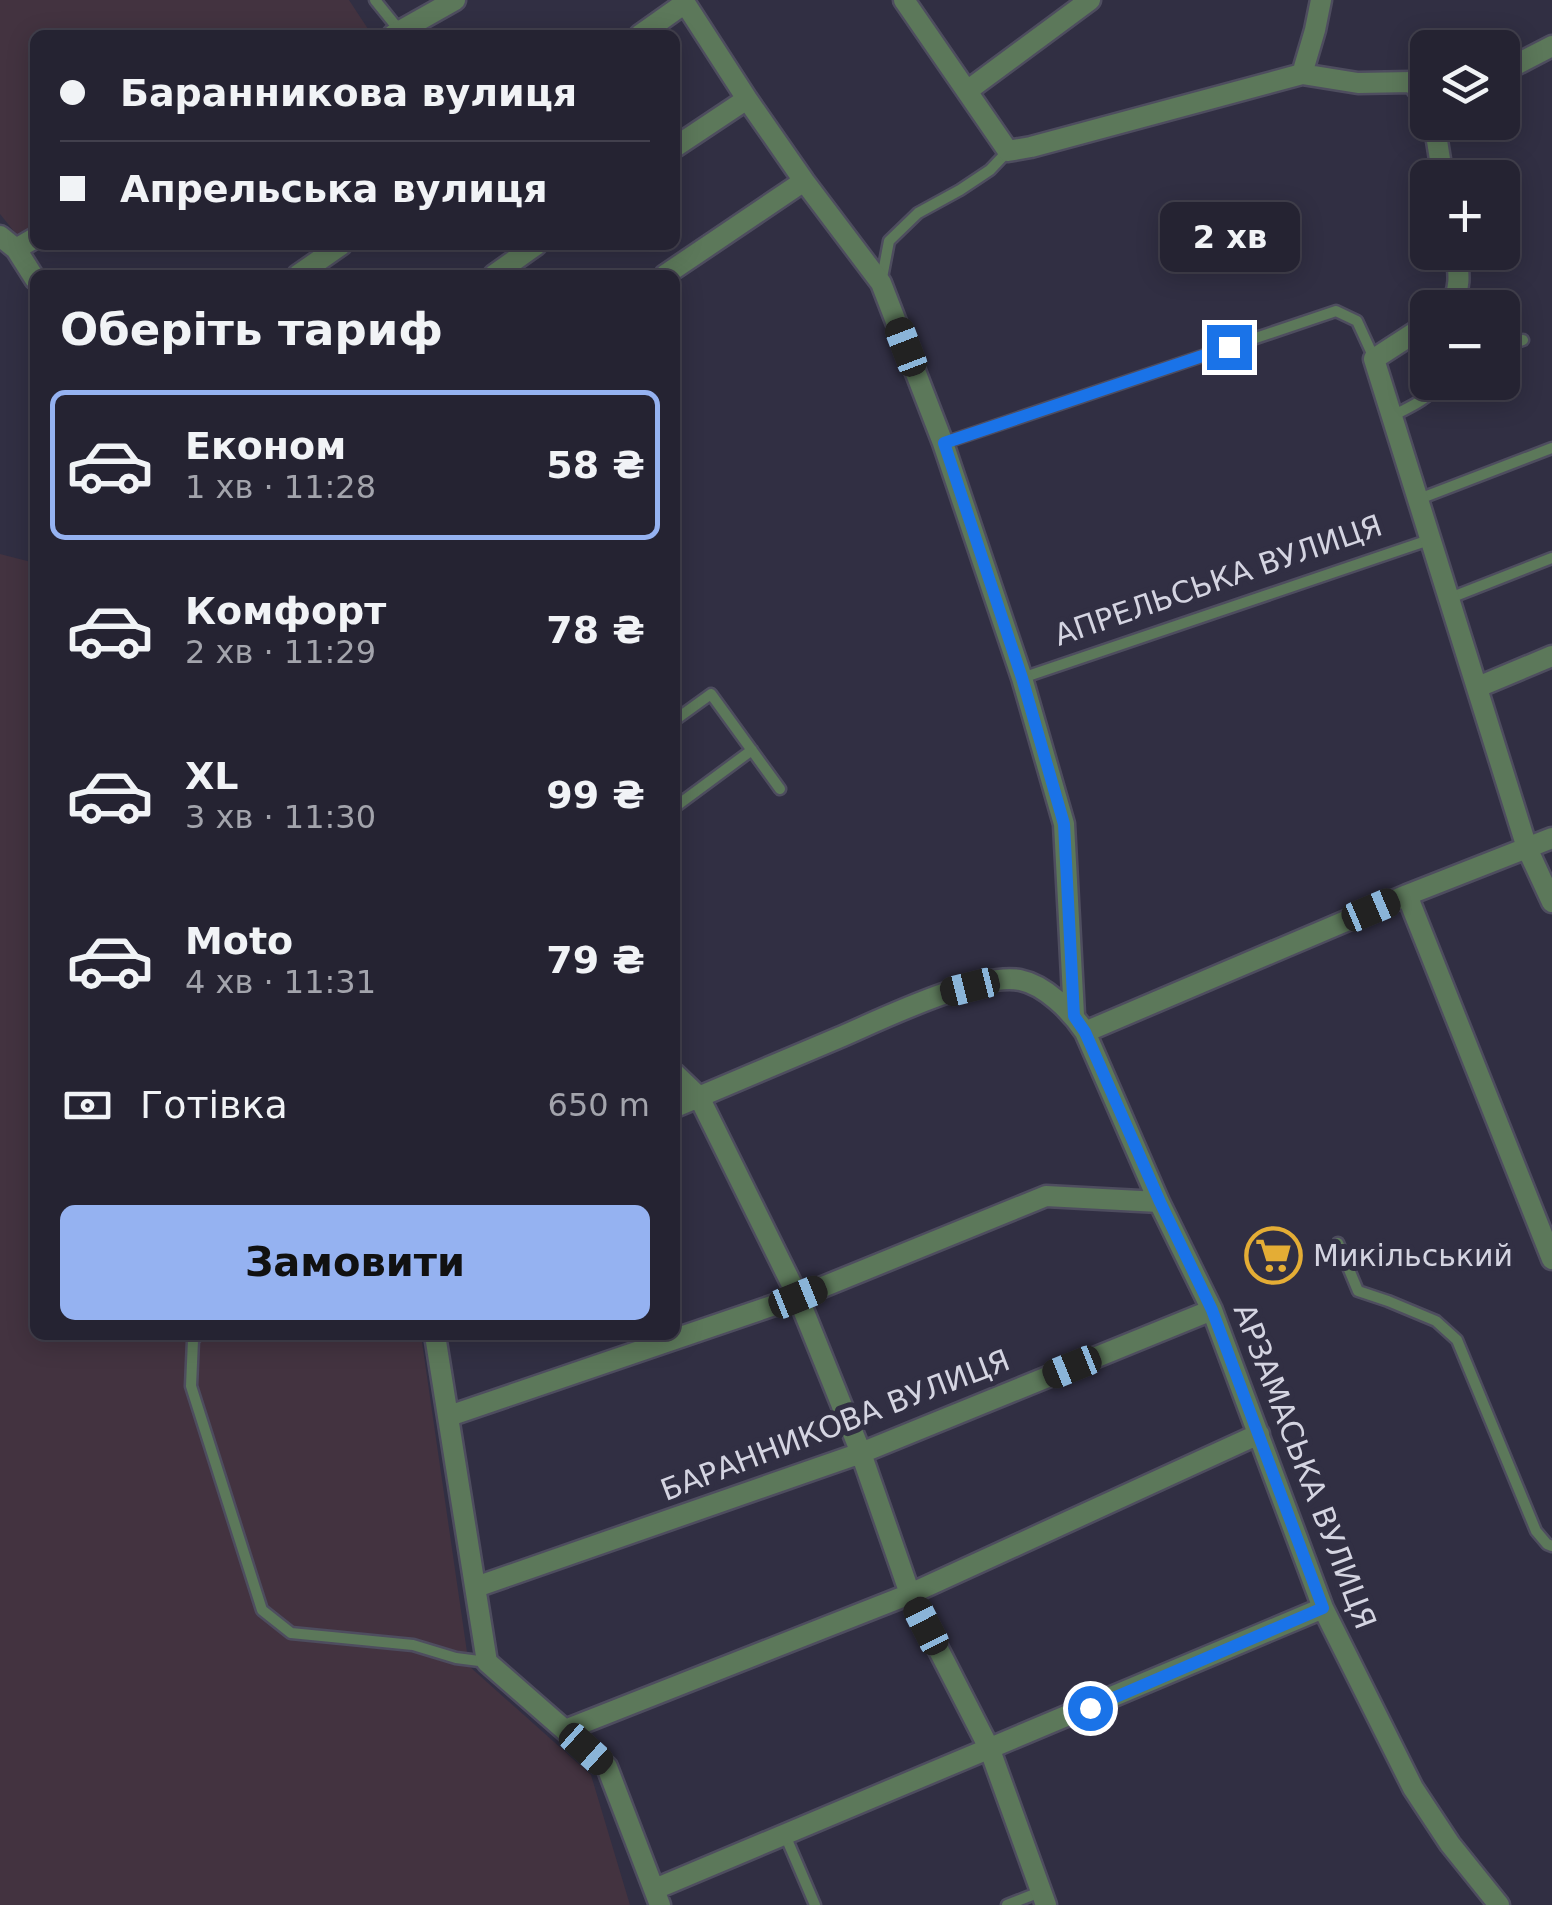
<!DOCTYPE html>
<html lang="uk">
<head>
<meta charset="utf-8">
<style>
	body { margin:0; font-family:"DejaVu Sans",sans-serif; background:#312f3e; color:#f1f3f6; height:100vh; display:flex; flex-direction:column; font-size:38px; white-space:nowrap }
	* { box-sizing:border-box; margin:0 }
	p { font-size:32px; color:#a3a4ac }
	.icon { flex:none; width:55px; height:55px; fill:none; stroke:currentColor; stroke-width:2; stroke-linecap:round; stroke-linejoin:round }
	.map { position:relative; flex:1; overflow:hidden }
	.panel { position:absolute; left:30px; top:270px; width:650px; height:1070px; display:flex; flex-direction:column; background:#252332; border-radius:15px; box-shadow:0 5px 25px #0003,0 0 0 2px #42404d }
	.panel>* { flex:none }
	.banner { position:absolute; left:30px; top:30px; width:650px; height:220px; border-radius:15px; box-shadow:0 5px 25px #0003,0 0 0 2px #42404d; display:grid; align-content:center; height:220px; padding:0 30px; background:#252332 }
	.buttons { position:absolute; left:1410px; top:30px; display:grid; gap:20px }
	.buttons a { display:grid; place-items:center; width:110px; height:110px; border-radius:15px; background:#252332; box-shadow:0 5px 25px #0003,0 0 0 2px #42404d; font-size:50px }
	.end { position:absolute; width:45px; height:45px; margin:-22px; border:12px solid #1a73e8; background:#fff; box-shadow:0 0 0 5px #fff }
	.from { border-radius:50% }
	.bubble { position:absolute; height:70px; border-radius:15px; background:#252332; box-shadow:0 5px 25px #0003,0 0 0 2px #42404d; font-size:32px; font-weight:800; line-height:70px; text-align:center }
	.car { position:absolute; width:30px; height:60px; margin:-30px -15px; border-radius:12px; box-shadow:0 0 8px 2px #0007; background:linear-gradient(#222 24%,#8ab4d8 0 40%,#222 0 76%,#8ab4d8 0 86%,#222 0) }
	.banner b { display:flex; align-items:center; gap:35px; height:95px; font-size:38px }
	.banner b+b { border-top:2px solid #42404d }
	.banner i { width:25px; height:25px; background:#f1f3f6 }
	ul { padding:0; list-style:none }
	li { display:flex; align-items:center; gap:30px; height:150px; margin:0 20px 15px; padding:0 10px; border:5px solid transparent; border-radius:15px }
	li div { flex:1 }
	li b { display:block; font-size:38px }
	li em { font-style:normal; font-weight:800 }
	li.selected { border-color:#95b2f1 }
	li>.icon { width:90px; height:90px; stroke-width:1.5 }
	h2 { padding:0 30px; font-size:45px; line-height:120px }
	.pay { display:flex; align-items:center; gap:25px; height:110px; padding:0 30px; font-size:38px }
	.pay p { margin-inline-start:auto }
	.primary-button { display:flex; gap:20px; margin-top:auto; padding:20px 30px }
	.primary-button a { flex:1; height:115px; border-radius:15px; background:#95b2f1; color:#111; font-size:40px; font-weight:800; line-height:115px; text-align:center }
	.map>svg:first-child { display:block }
</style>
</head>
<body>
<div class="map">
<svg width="1552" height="1905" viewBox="0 0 1552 1905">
	<rect width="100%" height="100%" fill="#312f43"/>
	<path fill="#433340" d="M0,0H349L372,35H35V231L20,239L0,214Z
		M0,554L35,563V1335H421L469,1666L591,1775L630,1905H0Z"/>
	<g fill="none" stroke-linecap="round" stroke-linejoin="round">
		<defs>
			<path id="lane" d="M375,0L400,31
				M881,283L889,241L918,213L960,190L990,170L1008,151
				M1502,347L1523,340
				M1392,416C1410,407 1429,399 1440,382
				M944,443L1336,311L1357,321L1374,358
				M1419,499L1552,448
				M1450,598L1552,558
				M1022,678L1432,539
				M675,720L711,694L780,789
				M675,807L752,750
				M1338,1243L1358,1291L1388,1301L1436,1321L1457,1340L1536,1531L1547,1544L1552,1546
				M198,1335L193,1340L191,1386L262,1610L291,1633L413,1645L456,1658L487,1662
				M785,1835L815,1905
				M1007,1905L1040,1892"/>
			<path id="street" d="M683,0L747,99L804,181L881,283L943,443L1022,678L1064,824L1074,1015
				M904,0L1008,151L1031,147L1302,74L1358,83L1412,82L1428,103
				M393,35L455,0
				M640,35L685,3
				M1502,72L1552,46
				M1302,74L1315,30L1321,0
				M967,91L1090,0
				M1434,122L1443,178
				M675,147L747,99
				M0,236L16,249L35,279
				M16,249L35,238
				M298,275L341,245
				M494,275L536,245
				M665,275L804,181
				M1448,308C1462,292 1459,272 1456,252
				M1428,324L1374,359L1527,848L1552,902
				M1478,687L1552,656
				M1407,895L1552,1259
				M1085,1032L1407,895L1552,838
				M675,1074L699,1097L798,1297L861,1453L910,1594L990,1750L1046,1905
				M675,1107C729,1084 784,1061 838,1038C880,1020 977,972 1020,980C1045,985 1071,1011 1085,1032L1159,1202L1212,1310L1323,1608L1413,1788L1450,1844L1499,1905
				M435,1335L487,1662L607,1767L660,1905
				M449,1416L798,1297L1046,1196L1159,1202
				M476,1587L861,1453L1212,1310
				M565,1730L910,1594L1259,1434
				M655,1889L1323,1608"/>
		</defs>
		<use href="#lane" stroke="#4e4d5f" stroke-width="15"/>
		<use href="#street" stroke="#4e4d5f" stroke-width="25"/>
		<use href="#lane" stroke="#5c785a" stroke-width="10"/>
		<use href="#street" stroke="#5c785a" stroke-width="20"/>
	</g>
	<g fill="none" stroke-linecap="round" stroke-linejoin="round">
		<path stroke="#1a73e8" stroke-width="12" d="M1090,1708L1323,1608L1212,1310L1160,1202L1085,1032L1074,1016L1064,824L1022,678L944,443L1229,347"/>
	</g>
	<defs>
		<symbol id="supermarket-ring" viewBox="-11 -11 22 22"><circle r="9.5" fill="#312f43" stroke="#e4ad35" stroke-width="1.5"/><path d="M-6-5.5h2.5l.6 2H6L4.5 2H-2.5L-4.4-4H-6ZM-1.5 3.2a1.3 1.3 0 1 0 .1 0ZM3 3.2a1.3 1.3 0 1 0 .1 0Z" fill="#e4ad35"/></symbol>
	</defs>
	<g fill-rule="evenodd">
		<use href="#supermarket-ring" x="1242" y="1224" width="63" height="63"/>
	</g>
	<g text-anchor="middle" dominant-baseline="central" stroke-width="10" stroke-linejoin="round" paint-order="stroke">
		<g font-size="30" fill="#d4d4e1" stroke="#312f43">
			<text transform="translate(1218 580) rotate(-19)">АПРЕЛЬСЬКА ВУЛИЦЯ</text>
			<text transform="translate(835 1425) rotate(-21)">БАРАННИКОВА ВУЛИЦЯ</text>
			<text transform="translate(1305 1466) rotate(69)">АРЗАМАСЬКА ВУЛИЦЯ</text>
		</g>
		<g font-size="30" fill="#d4d4e1" stroke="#312f43" text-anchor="start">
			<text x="1313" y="1255">Микільський</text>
		</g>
	</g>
</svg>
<div class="buttons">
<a><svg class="icon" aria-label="layers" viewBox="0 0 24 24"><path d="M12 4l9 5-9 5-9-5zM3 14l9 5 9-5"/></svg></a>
<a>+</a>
<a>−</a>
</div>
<i class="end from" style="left:1090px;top:1708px"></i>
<i class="end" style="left:1229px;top:347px"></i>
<div class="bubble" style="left:1160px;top:202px;width:140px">2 хв</div>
<i class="car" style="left:906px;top:347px;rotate:339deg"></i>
<i class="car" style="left:1371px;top:910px;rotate:67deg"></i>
<i class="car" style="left:970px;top:987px;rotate:256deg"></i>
<i class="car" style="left:798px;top:1297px;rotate:68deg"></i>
<i class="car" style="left:1072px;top:1367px;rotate:248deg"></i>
<i class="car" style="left:926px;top:1626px;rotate:333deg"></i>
<i class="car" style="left:586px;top:1749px;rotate:132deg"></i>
<div class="banner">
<b><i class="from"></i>Баранникова вулиця</b>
<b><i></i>Апрельська вулиця</b>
</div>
<section class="panel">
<h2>Оберіть тариф</h2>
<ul>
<li class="selected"><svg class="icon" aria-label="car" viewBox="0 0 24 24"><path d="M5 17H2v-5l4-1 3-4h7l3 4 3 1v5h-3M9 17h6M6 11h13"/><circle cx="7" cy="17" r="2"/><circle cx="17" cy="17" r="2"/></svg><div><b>Економ</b><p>1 хв · 11:28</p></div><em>58 ₴</em></li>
<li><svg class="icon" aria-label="car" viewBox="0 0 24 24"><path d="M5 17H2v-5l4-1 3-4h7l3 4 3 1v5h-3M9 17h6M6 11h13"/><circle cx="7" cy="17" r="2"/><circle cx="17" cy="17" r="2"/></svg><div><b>Комфорт</b><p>2 хв · 11:29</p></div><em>78 ₴</em></li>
<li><svg class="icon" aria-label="car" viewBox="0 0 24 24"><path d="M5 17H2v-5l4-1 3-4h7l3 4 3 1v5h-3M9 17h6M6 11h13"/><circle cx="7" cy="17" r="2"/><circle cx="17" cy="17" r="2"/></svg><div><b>XL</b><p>3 хв · 11:30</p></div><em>99 ₴</em></li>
<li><svg class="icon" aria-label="car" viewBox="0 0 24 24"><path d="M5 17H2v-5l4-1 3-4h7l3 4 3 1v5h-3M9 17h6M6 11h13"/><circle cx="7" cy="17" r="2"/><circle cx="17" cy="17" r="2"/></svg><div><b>Moto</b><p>4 хв · 11:31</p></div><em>79 ₴</em></li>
</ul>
<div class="pay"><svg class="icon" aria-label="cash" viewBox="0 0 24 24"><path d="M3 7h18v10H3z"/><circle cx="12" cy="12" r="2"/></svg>Готівка<p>650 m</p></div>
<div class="primary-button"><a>Замовити</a></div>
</section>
</div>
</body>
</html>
